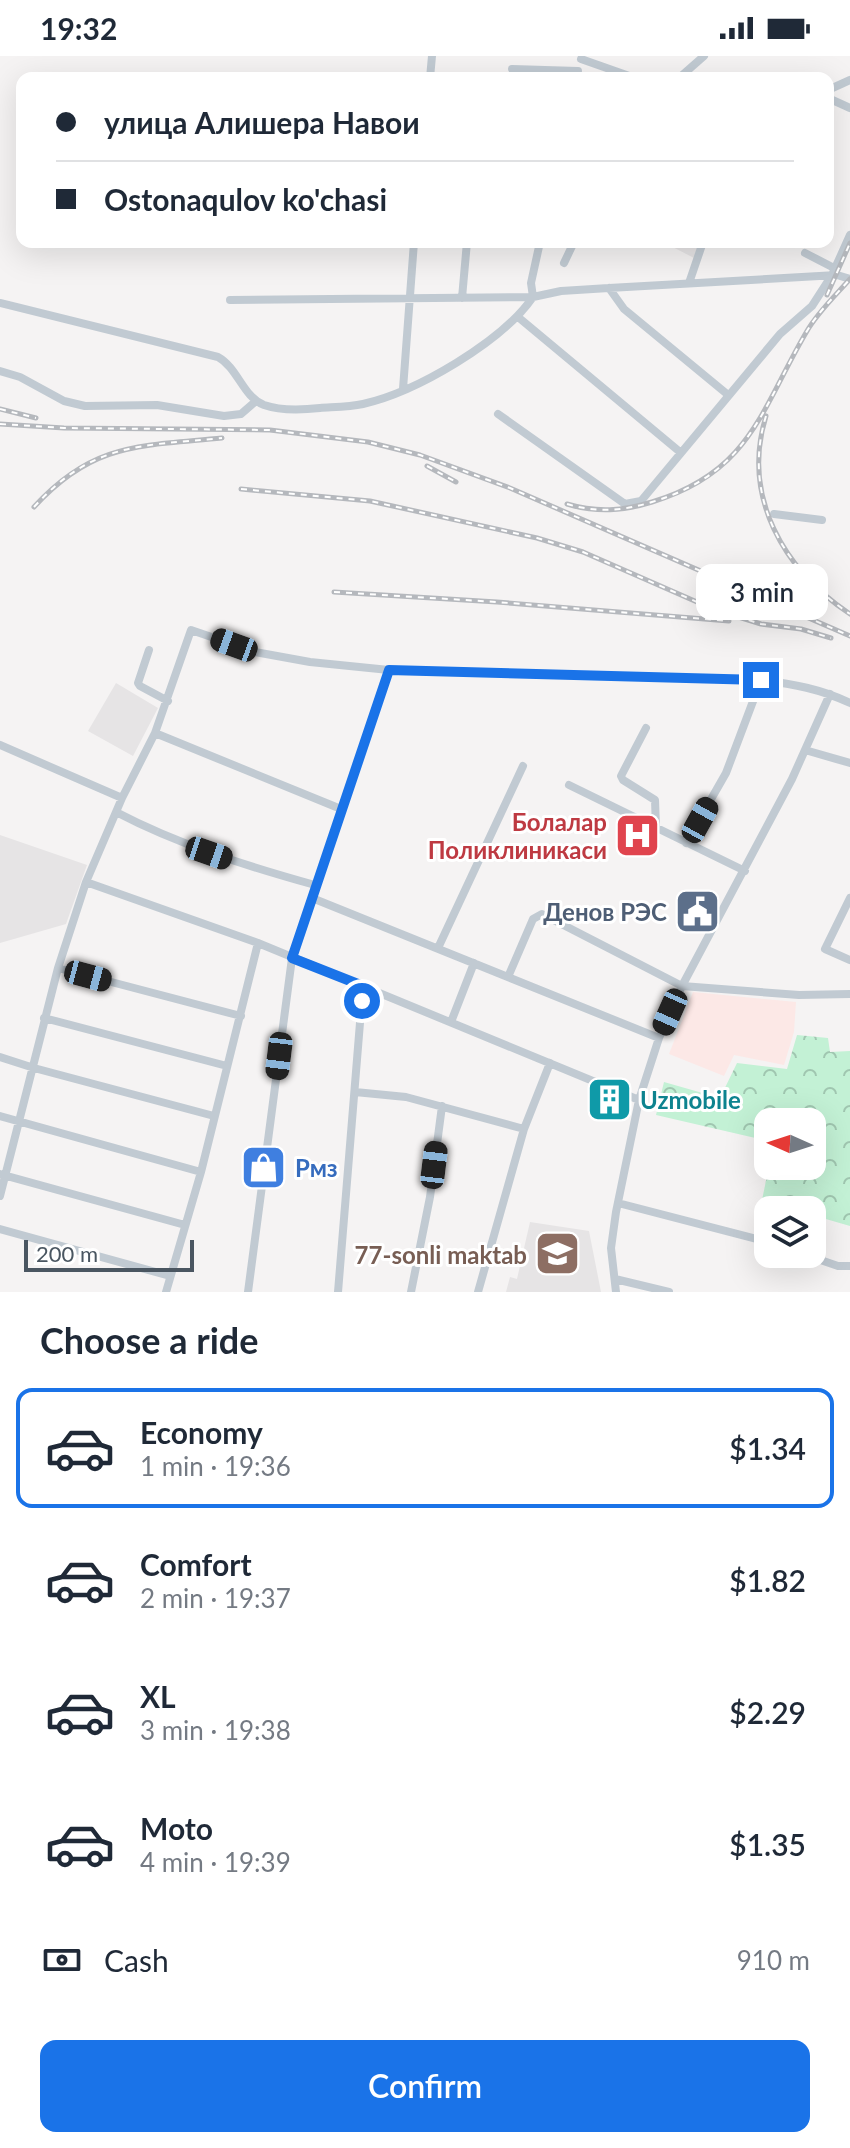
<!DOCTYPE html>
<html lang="en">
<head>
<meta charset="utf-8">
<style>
	body { margin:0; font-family:Lato,sans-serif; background:#f2f2f3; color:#1f2937; height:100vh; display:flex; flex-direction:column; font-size:30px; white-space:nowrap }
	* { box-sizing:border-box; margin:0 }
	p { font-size:26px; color:#747a83 }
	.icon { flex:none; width:44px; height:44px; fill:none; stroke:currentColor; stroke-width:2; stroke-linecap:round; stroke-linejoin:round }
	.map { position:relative; height:1236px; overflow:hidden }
	.panel { display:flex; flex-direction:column; background:#fff; flex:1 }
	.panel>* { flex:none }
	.banner { position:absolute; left:16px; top:16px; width:818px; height:176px; border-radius:16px; box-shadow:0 8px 32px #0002; display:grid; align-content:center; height:176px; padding:0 40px; background:#fff }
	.needle { width:52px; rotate:273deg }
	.buttons { position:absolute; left:754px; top:1052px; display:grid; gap:16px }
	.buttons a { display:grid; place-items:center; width:72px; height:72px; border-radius:16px; background:#fff; box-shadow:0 8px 32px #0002; font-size:40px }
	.scale { position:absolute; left:24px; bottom:20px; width:170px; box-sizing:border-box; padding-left:8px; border:4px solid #4a5661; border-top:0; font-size:22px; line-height:28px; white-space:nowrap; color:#4a5661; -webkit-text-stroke:6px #fff; paint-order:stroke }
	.end { position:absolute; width:36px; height:36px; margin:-18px; border:10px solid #1a73e8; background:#fff; box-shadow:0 0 0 4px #fff }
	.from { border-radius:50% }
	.bubble { position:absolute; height:56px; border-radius:16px; background:#fff; box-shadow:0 8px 32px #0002; font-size:26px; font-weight:600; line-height:56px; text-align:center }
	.car { position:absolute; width:24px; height:48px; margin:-24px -12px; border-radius:10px; box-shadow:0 0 6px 2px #0007; background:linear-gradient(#222 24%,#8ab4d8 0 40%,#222 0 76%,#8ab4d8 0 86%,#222 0) }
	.banner b { display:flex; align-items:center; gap:28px; height:76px; font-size:30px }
	.banner b+b { border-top:2px solid #e0e1e3 }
	.banner i { width:20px; height:20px; background:#1f2937 }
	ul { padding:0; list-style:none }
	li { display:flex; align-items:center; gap:24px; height:120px; margin:0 16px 12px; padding:0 24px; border:4px solid transparent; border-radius:16px }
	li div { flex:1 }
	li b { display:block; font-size:30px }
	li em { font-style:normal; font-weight:600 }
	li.current { border-color:#1a73e8 }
	li>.icon { width:72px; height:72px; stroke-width:1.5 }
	h2 { padding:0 40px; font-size:36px; line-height:96px }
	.pay { display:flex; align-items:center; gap:20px; height:88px; padding:0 40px; font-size:30px }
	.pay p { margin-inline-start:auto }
	.cta { display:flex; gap:16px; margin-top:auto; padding:16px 40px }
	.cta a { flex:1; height:92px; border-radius:16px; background:#1a73e8; color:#fff; font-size:32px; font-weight:600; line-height:92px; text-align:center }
	.status { display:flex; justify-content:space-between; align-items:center; height:56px; padding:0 40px; background:#fff; direction:ltr }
	.status svg { height:22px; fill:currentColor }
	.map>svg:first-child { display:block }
</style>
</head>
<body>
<div class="status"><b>19:32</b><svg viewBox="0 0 49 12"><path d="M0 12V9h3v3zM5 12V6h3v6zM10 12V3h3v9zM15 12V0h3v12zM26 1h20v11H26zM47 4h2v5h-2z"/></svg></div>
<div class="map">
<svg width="850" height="1236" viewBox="0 0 850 1236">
	<defs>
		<pattern id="forest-crowns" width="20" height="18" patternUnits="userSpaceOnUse" patternTransform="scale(2)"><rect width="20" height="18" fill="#c3f1d5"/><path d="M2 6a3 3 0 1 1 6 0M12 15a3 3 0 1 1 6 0" fill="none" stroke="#a0c6b0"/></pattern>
	</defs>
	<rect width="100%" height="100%" fill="#f5f3f3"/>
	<path fill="#e6e4e5" d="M663,186H699L694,202Z
		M116,627L158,652L133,700L88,675Z
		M0,779L87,809L66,868L0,887Z
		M530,1166L589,1175L601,1236H506L510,1221L517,1223Z"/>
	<path fill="#fce8e6" d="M693,936L796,946L794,976L784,1009L734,999L724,1020L669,998Z"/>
	<path fill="url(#forest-crowns)" d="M797,979L828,982L830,996L850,995V1170L812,1159V1154H795L762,1144L769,1110H812V1066H768V1085L656,1059L664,1026L720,1042L737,1007L787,1013Z"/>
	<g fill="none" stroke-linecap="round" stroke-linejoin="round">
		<path stroke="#c1cad2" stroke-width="8" d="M581,3L635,22
			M512,13L578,15
			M430,22L432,0
			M679,22L704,0
			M780,22H785
			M828,34L850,24
			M828,42L850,52
			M805,197L836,213
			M564,207L574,186
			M689,227L703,186
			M609,232L624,253L727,338
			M462,242L467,186
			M230,244L533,241L561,235L609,232L837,219L850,223
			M0,247L218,301C238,312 243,341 264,349C281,355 302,354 320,352C334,351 349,351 363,348C416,336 502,286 533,241L531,227L540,186
			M518,261L680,396
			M0,315L20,321L64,345L85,350L157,349L224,360L241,358L256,345
			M403,333L414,186
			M498,358L625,448L641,445L780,278L812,250L832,219L850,179
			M774,458L822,464
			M149,594L138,627L140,630L168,645
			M646,672L621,720L623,724L655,744L656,772
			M155,677L341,753
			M0,689L122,742
			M805,694L850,707
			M569,729L745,815
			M116,756C179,789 247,810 315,829
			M686,787L726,717L761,624
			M86,826L258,887L639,1044
			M312,842L659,982
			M850,842L825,893L850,904
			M438,892L523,710
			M58,912L241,960
			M508,921L533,863L542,858L682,930L799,939L850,938
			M44,962L227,1010
			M451,966L474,907
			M0,1001L34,1012L214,1060
			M355,1036L406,1041L524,1073
			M0,1060L201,1116
			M0,1118L185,1169
			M0,1140L58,912L86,826L122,742L155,677L191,574L255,596L310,606L389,614L761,624C793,628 821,633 850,647
			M618,1147L768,1186
			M0,1173L170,1220
			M803,1198L838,1210H850
			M615,1223L669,1236
			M166,1236L201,1116L258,887
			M248,1236L292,902L389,614
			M338,1236L363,930
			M411,1236L430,1141L442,1050
			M478,1236L524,1073L550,1007
			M616,1236L611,1192L616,1156L639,1044L659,982L682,930L792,723L830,638"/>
		<defs>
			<path id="rail" d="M827,239L850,187
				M0,353L36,362
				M766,360C741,441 784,514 850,558
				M0,368L64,372L270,374L368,386L420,399L510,432L850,580
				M427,410L456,426
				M241,433L370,445L537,482L583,496L713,553L761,568L801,573L831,582
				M567,448C597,457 623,455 652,446C751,416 761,353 807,275C818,256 835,240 850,223
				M34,451C93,386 141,390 222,382
				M334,536L497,546L729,565"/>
		</defs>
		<use href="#rail" stroke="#b5b8bd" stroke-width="5"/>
		<use href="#rail" stroke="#fff" stroke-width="2" stroke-dasharray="6" stroke-linecap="butt"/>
	</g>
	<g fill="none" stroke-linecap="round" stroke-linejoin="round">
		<path stroke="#1a73e8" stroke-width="10" d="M362,945L363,930L292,902L389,614L761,624"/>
	</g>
	<defs>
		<symbol id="hospital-square" viewBox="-11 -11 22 22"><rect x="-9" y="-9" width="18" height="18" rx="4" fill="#e0444e" stroke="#fff"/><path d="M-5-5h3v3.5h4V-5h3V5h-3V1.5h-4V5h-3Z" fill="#fff"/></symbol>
		<symbol id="civic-square" viewBox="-11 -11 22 22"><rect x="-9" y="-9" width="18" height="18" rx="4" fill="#5c6f8a" stroke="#fff"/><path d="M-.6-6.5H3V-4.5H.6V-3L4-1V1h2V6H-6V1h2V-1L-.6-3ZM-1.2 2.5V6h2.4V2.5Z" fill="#fff"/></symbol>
		<symbol id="building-square" viewBox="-11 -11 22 22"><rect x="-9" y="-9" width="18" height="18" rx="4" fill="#0f9aa8" stroke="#fff"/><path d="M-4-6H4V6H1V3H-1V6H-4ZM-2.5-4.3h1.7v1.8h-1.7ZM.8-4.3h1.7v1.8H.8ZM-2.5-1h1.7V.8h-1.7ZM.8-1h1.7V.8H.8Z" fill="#fff"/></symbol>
		<symbol id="shop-square" viewBox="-11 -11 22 22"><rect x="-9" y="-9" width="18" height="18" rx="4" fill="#3f7fe0" stroke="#fff"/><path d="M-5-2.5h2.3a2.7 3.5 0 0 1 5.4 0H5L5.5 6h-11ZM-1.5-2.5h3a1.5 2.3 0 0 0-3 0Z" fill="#fff"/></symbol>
		<symbol id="school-square" viewBox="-11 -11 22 22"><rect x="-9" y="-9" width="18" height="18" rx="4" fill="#8d6e63" stroke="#fff"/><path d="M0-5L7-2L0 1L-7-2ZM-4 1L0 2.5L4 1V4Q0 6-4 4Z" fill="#fff"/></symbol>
	</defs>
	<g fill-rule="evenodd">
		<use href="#hospital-square" x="612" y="754" width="51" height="51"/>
		<use href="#civic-square" x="672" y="830" width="51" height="51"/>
		<use href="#building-square" x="584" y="1018" width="51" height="51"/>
		<use href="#shop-square" x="238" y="1086" width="51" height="51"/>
		<use href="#school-square" x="532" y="1172" width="51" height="51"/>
	</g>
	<g text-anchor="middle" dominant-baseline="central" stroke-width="6" stroke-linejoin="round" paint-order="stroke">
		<g font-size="24" font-weight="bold" fill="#be3a42" stroke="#fff" text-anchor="end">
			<text x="607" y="765">Болалар<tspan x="607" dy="28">Поликлиникаси</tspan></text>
		</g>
		<g font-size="24" font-weight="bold" fill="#4e5e75" stroke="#fff" text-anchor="end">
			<text x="667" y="855">Денов РЭС</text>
		</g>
		<g font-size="24" font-weight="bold" fill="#0d838f" stroke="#fff" text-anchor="start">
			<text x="640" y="1043">Uzmobile</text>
		</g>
		<g font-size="24" font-weight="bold" fill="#366cbe" stroke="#fff" text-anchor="start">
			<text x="295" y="1111">Рмз</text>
		</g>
		<g font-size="24" font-weight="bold" fill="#785e54" stroke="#fff" text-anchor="end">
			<text x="527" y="1198">77-sonli maktab</text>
		</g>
	</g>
</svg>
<div class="buttons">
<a><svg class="needle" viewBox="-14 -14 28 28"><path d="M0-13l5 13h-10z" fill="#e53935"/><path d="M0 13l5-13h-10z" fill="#747a83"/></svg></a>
<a><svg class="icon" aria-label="layers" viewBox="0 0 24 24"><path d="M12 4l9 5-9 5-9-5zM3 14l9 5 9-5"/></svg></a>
</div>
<div class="scale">200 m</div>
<i class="end from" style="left:362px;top:945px"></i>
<i class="end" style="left:761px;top:624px"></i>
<div class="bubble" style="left:696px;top:508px;width:132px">3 min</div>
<i class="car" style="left:234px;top:589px;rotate:290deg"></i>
<i class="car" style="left:700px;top:764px;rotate:29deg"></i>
<i class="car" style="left:209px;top:797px;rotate:109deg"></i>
<i class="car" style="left:88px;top:920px;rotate:105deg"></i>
<i class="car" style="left:670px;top:956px;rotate:204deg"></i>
<i class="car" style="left:279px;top:1000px;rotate:187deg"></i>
<i class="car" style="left:434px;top:1109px;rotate:7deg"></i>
<div class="banner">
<b><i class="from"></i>улица Алишера Навои</b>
<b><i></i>Ostonaqulov ko'chasi</b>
</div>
</div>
<section class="panel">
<h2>Choose a ride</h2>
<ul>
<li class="current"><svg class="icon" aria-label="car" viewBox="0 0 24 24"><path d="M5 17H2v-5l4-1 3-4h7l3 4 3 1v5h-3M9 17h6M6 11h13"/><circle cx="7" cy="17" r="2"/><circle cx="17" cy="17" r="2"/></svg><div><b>Economy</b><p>1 min · 19:36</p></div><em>$1.34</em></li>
<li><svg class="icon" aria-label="car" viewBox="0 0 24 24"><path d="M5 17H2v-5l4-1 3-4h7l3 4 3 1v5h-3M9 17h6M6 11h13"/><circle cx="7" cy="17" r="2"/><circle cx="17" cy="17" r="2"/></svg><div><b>Comfort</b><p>2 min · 19:37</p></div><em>$1.82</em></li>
<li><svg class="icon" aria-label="car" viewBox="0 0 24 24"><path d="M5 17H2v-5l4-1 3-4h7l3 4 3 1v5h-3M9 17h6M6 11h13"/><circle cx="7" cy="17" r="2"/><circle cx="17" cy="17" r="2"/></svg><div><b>XL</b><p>3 min · 19:38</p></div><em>$2.29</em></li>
<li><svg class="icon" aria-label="car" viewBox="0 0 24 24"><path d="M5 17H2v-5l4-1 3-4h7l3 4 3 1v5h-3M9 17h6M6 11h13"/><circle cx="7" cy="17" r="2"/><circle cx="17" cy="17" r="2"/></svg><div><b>Moto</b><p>4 min · 19:39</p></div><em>$1.35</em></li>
</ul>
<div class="pay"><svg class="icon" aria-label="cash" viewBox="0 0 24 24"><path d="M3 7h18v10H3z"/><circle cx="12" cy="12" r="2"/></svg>Cash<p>910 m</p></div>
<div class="cta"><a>Confirm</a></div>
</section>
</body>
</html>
